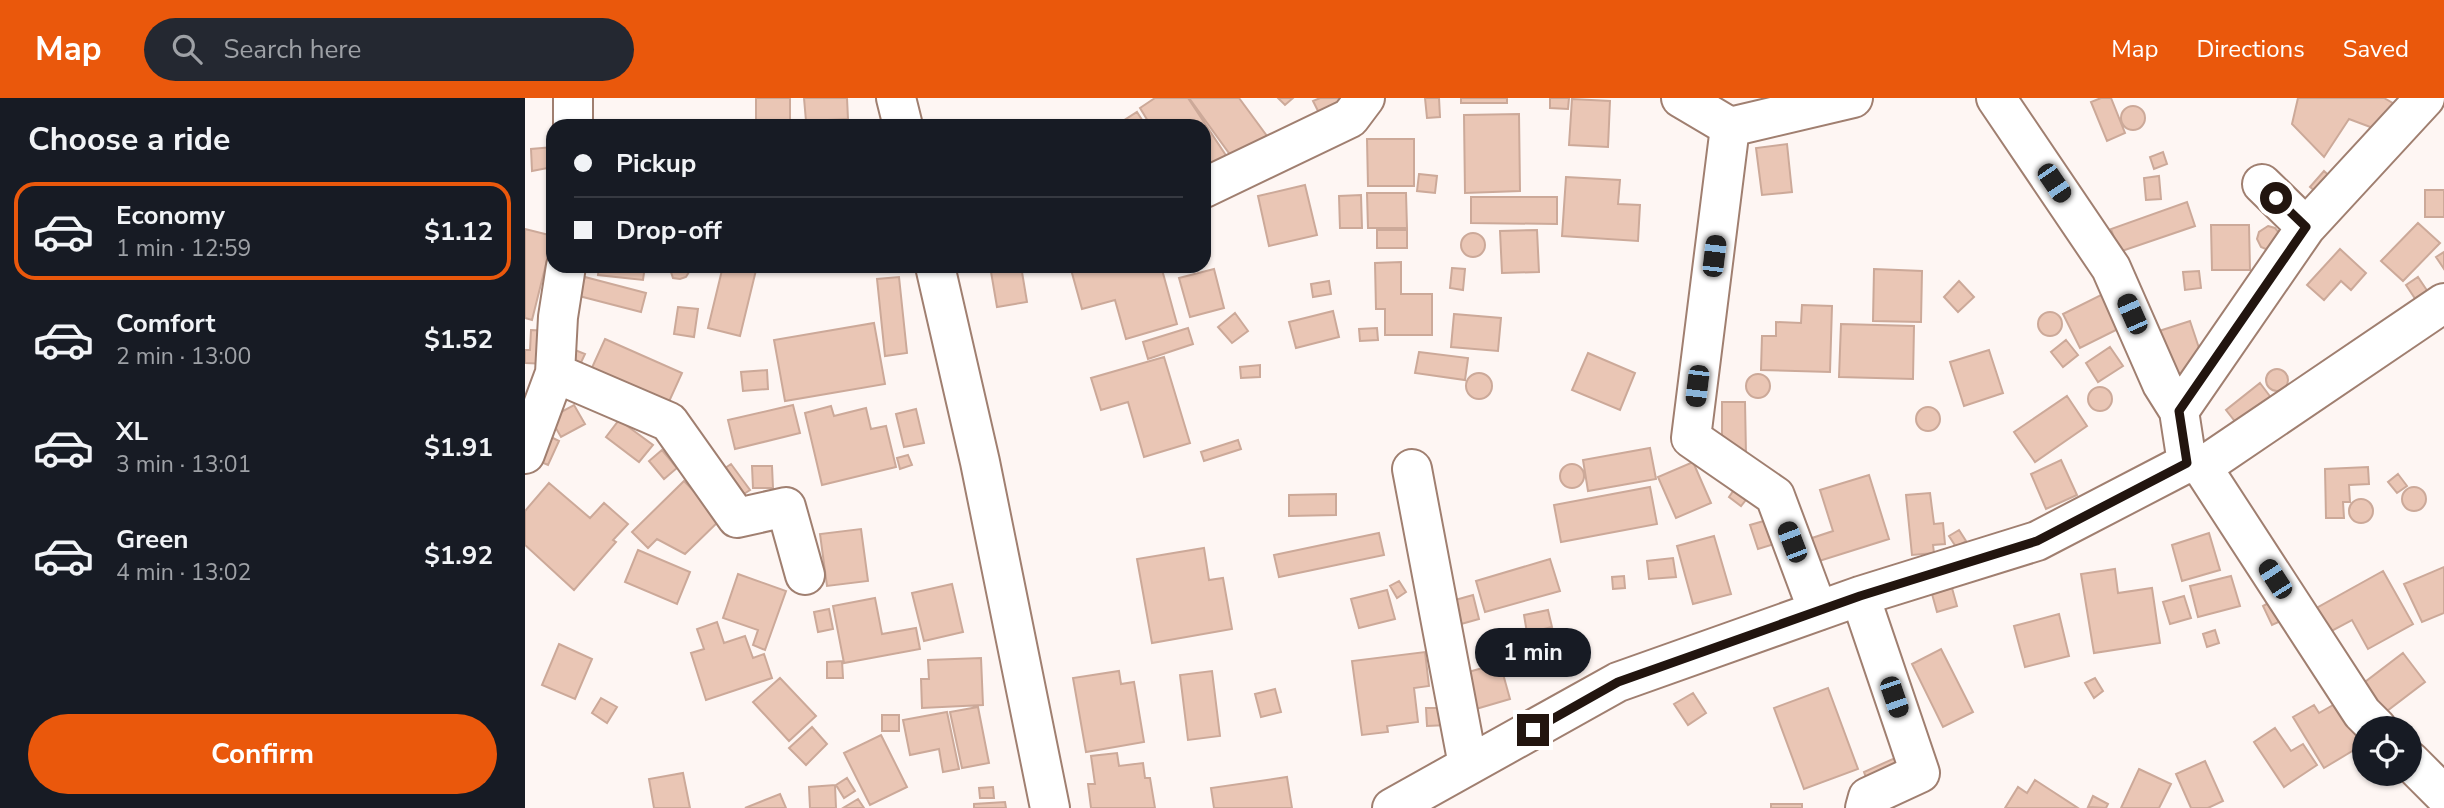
<!DOCTYPE html>
<html lang="en">
<head>
<meta charset="utf-8">
<style>
	body { margin:0; font-family:"Nunito Sans",sans-serif; background:#242831; color:#f1f3f6; height:100vh; display:flex; flex-direction:column; font-size:26px; white-space:nowrap }
	* { box-sizing:border-box; margin:0 }
	p { font-size:23px; color:#9ea1a6 }
	.icon { flex:none; width:38px; height:38px; fill:none; stroke:currentColor; stroke-width:2; stroke-linecap:round; stroke-linejoin:round }
	.map { position:relative; flex:1; overflow:hidden }
	.sheet { display:flex; flex-direction:column; background:#171b24; width:525px }
	.sheet>* { flex:none }
	.hud { position:absolute; left:21px; top:21px; width:665px; height:154px; border-radius:21px; box-shadow:0 2px 5px #0004; display:grid; align-content:center; height:154px; padding:0 28px; background:#171b24 }
	.tools { position:absolute; left:1827px; top:618px; display:grid; gap:14px }
	.tools a { display:grid; place-items:center; width:70px; height:70px; border-radius:50%; background:#171b24; box-shadow:0 2px 5px #0004; font-size:35px }
	.end { position:absolute; width:32px; height:32px; margin:-16px; border:9px solid #22150f; background:#fff; box-shadow:0 0 0 4px #fff }
	.from { border-radius:50% }
	.bubble { position:absolute; height:49px; border-radius:24px; background:#171b24; box-shadow:0 2px 5px #0004; font-size:23px; font-weight:700; line-height:49px; text-align:center }
	.car { position:absolute; width:21px; height:42px; margin:-21px -10px; border-radius:9px; box-shadow:0 0 5px 2px #0007; background:linear-gradient(#222 24%,#8ab4d8 0 40%,#222 0 76%,#8ab4d8 0 86%,#222 0) }
	.hud b { display:flex; align-items:center; gap:24px; height:66px; font-size:26px }
	.hud b+b { border-top:2px solid #363941 }
	.hud i { width:18px; height:18px; background:#f1f3f6 }
	ul { padding:0; list-style:none }
	li { display:flex; align-items:center; gap:21px; height:98px; margin:0 14px 10px; padding:0 14px; border:4px solid transparent; border-radius:21px }
	li div { flex:1 }
	li b { display:block; font-size:26px }
	li em { font-style:normal; font-weight:700 }
	li.selected { border-color:#ea580c }
	li>.icon { width:63px; height:63px; stroke-width:1.5 }
	h2 { padding:0 28px; font-size:32px; line-height:84px }
	.cta { display:flex; gap:14px; margin-top:auto; padding:14px 28px }
	.cta a { flex:1; height:80px; border-radius:42px; background:#ea580c; color:#fff; font-size:28px; font-weight:700; line-height:80px; text-align:center }
	header { display:flex; align-items:center; gap:42px; box-sizing:border-box; height:98px; padding:0 35px; background:#ea580c; color:#fff }
	header strong { font-size:33px }
	nav { display:flex; gap:38px; margin-inline-start:auto; font-size:24px }
	.search { width:490px; height:63px; background:#242831; display:flex; align-items:center; gap:18px; box-sizing:border-box; padding:0 24px; border-radius:38px; color:#9ea1a6; font-size:26px }
	main { display:flex; flex:1; min-height:0 }
	.map>svg:first-child { display:block }
</style>
</head>
<body>
<header>
<strong>Map</strong>
<div class="search"><svg class="icon" aria-label="search" viewBox="0 0 24 24"><circle cx="10" cy="10" r="6"/><path d="M15 15l6 6"/></svg>Search here</div>
<nav><a>Map</a><a>Directions</a><a>Saved</a></nav>
</header>
<main>
<section class="sheet">
<h2>Choose a ride</h2>
<ul>
<li class="selected"><svg class="icon" aria-label="car" viewBox="0 0 24 24"><path d="M5 17H2v-5l4-1 3-4h7l3 4 3 1v5h-3M9 17h6M6 11h13"/><circle cx="7" cy="17" r="2"/><circle cx="17" cy="17" r="2"/></svg><div><b>Economy</b><p>1 min · 12:59</p></div><em>$1.12</em></li>
<li><svg class="icon" aria-label="car" viewBox="0 0 24 24"><path d="M5 17H2v-5l4-1 3-4h7l3 4 3 1v5h-3M9 17h6M6 11h13"/><circle cx="7" cy="17" r="2"/><circle cx="17" cy="17" r="2"/></svg><div><b>Comfort</b><p>2 min · 13:00</p></div><em>$1.52</em></li>
<li><svg class="icon" aria-label="car" viewBox="0 0 24 24"><path d="M5 17H2v-5l4-1 3-4h7l3 4 3 1v5h-3M9 17h6M6 11h13"/><circle cx="7" cy="17" r="2"/><circle cx="17" cy="17" r="2"/></svg><div><b>XL</b><p>3 min · 13:01</p></div><em>$1.91</em></li>
<li><svg class="icon" aria-label="car" viewBox="0 0 24 24"><path d="M5 17H2v-5l4-1 3-4h7l3 4 3 1v5h-3M9 17h6M6 11h13"/><circle cx="7" cy="17" r="2"/><circle cx="17" cy="17" r="2"/></svg><div><b>Green</b><p>4 min · 13:02</p></div><em>$1.92</em></li>
</ul>
<div class="cta"><a>Confirm</a></div>
</section>
<div class="map">
<svg width="1919" height="710" viewBox="0 0 1919 710">
	<rect width="100%" height="100%" fill="#fef6f3"/>
	<path fill="#eac6b5" stroke="#cca999" stroke-width="2" d="M231,0H265V23L231,24Z
		M279,0H322L323,21L281,23Z
		M630,0H663L704,62L695,68L679,66V28H626L615,10Z
		M664,0H714L742,38L709,62Z
		M753,0H768L760,7Z
		M795,0H830L798,23L788,3Z
		M900,0H914L915,19L902,20Z
		M936,0H982V5H936Z
		M1025,0H1044L1043,11L1025,10Z
		M1576,0H1586L1600,35L1582,43L1566,4Z
		M1773,0H1859L1878,11L1856,33L1824,21L1799,59L1767,26Z
		M1047,1L1085,3L1083,49L1044,47Z
		M1596 20a12 12 0 1 1 24 0a12 12 0 1 1-24 0Z
		M612,14L621,28H590Z
		M994,16L995,93L940,95L939,17Z
		M842,41H889V88H843Z
		M1262,46L1267,94L1237,97L1231,50Z
		M28,49V69L7,73L6,51Z
		M1638,54L1642,66L1629,71L1625,59Z
		M1799,73L1810,83L1797,99L1785,89Z
		M894,76L912,78L910,95L892,93Z
		M1634,78L1636,101L1621,102L1619,80Z
		M1041,79L1095,82L1093,106L1115,107L1113,143L1037,138Z
		M780,87L792,137L744,148L733,98Z
		M1900,92H1919V119H1900Z
		M842,95H881L882,130H843Z
		M836,97L837,130H815L814,98Z
		M946,99H1032V126L946,125Z
		M1662,104L1670,128L1594,154L1586,131Z
		M1893,125L1915,145L1878,183L1856,163Z
		M1686,127H1724L1725,172H1687Z
		M1743,128L1750,130L1755,136L1743,152L1736,149L1732,141L1734,134Z
		M0,131L28,138L7,222L0,220Z
		M852,132H882V150H852Z
		M1012,132L1014,174L977,175L975,133Z
		M936 147a12 12 0 1 1 24 0a12 12 0 1 1-24 0Z
		M679,142H684L685,158L679,159Z
		M1815,151L1841,175L1826,192L1816,183L1799,202L1782,187Z
		M1919,154V171L1911,159Z
		M876,164V196H907V237H860V211H851L850,165Z
		M74,168H120L118,182L73,177Z
		M144,168H164V174L161,179L155,181L148,180Z
		M198,168H232L215,238L183,230Z
		M465,168H496L502,204L472,209Z
		M545,168H636L652,226L601,241L590,202L557,211Z
		M927,170L940,171L938,192L925,190Z
		M689,171L699,210L665,219L654,180Z
		M1349,171L1397,173L1396,224L1348,223Z
		M1674,173L1676,190L1660,192L1658,174Z
		M60,179L121,195L116,214L54,198Z
		M374,179L382,255L360,258L352,181Z
		M1893,179L1903,194L1891,202L1881,187Z
		M804,183L806,196L788,199L786,186Z
		M1434,183L1449,199L1433,214L1419,199Z
		M1578,196L1595,230L1555,250L1538,216Z
		M1277,207L1307,208L1305,274L1236,272L1237,238H1251V224L1276,225Z
		M153,209L173,211L169,239L149,236Z
		M808,213L814,239L771,250L764,224Z
		M1513 226a12 12 0 1 1 24 0a12 12 0 1 1-24 0Z
		M710,215L723,233L707,245L693,229Z
		M929,216L976,220L973,253L926,249Z
		M1665,223L1680,268L1643,280L1628,235Z
		M349,225L360,286L260,303L249,242Z
		M1316,226L1389,228L1388,281L1314,279Z
		M663,230L668,246L623,261L618,244Z
		M852,230L853,242L835,243L834,231Z
		M6,232L24,233L23,266L0,265V252H5Z
		M80,241L157,275L142,308L65,274Z
		M1541,242L1553,257L1538,269L1526,254Z
		M1585,249L1598,268L1573,284L1561,265Z
		M45,250L60,256L52,273Z
		M1464,252L1478,295L1439,308L1425,264Z
		M894,254L943,260L940,282L890,275Z
		M1063,255L1110,275L1095,312L1047,292Z
		M639,259L665,345L619,359L603,304L576,312L566,280Z
		M735,267V279L716,280L715,269Z
		M1741 282a11 11 0 1 1 22 0a11 11 0 1 1-22 0Z
		M242,272L243,291L218,293L216,274Z
		M941 288a13 13 0 1 1 26 0a13 13 0 1 1-26 0Z
		M1221 288a12 12 0 1 1 24 0a12 12 0 1 1-24 0Z
		M1735,285L1750,305L1716,331L1701,312Z
		M1563 301a12 12 0 1 1 24 0a12 12 0 1 1-24 0Z
		M1542,298L1562,328L1510,364L1489,334Z
		M1197,304H1220L1221,357L1197,358Z
		M49,307L60,326L36,339L25,320Z
		M268,307L275,335L210,351L203,322Z
		M306,308L309,318L341,310L346,331L361,328L371,369L297,387L280,315Z
		M1391 321a12 12 0 1 1 24 0a12 12 0 1 1-24 0Z
		M391,311L399,345L379,349L371,316Z
		M94,322L128,347L114,364L81,339Z
		M20,336L34,343L23,367L9,361Z
		M713,342L716,351L679,363L676,354Z
		M1125,350L1131,381L1063,393L1058,362Z
		M137,352L152,370L139,381L124,363Z
		M383,357L387,367L375,371L372,360Z
		M1536,362L1552,397L1521,411L1506,376Z
		M1168,364L1186,405L1151,420L1133,379Z
		M206,366L225,392L208,403L190,377Z
		M1035 378a12 12 0 1 1 24 0a12 12 0 1 1-24 0Z
		M227,368H247L248,390H228Z
		M1843,369L1844,386L1824,387L1825,404H1818L1819,420H1801L1800,371Z
		M1873,376L1882,388L1872,395L1863,384Z
		M1344,377L1364,441L1291,464L1284,441L1308,433L1295,392Z
		M159,383L196,421L160,456L132,441L123,450L107,434Z
		M24,385L65,420L79,405L103,426L88,442L91,444L49,492L0,447V413Z
		M1125,389L1132,426L1036,444L1029,407Z
		M1211,389L1224,398L1216,408L1204,399Z
		M1877 401a12 12 0 1 1 24 0a12 12 0 1 1-24 0Z
		M1405,395L1409,426L1418,425L1420,446L1408,447L1409,455L1387,457L1381,397Z
		M811,396V417L764,418V397Z
		M1824 413a12 12 0 1 1 24 0a12 12 0 1 1-24 0Z
		M1249,420L1256,444L1233,451L1225,427Z
		M336,431L343,483L302,488L295,436Z
		M1434,432L1441,443L1431,449L1424,438Z
		M854,435L859,457L754,479L749,457Z
		M1684,435L1695,472L1657,483L1647,447Z
		M1189,438L1206,496L1168,506L1152,448Z
		M679,450L684,482L698,480L707,531L627,545L612,461Z
		M113,452L165,474L152,506L100,484Z
		M1148,460L1151,479L1124,481L1122,463Z
		M1025,461L1035,493L960,514L951,483Z
		M1919,469V515L1897,524L1879,486Z
		M1590,471L1593,495L1627,490L1635,545L1569,555L1556,476Z
		M1858,473L1888,526L1843,551L1827,522L1801,536L1788,512Z
		M213,476L261,493L240,552L228,547L233,532L198,520Z
		M1099,478L1100,490L1088,491L1087,479Z
		M1706,478L1715,508L1673,519L1665,488Z
		M874,483L881,494L872,500L865,488Z
		M427,486L438,534L399,543L387,495Z
		M1427,490L1432,508L1412,514L1407,496Z
		M862,492L870,521L834,530L826,501Z
		M948,497L954,521L929,528L923,504Z
		M1659,498L1666,520L1645,526L1638,504Z
		M350,500L357,536L391,530L395,551L319,565L308,508Z
		M1749,502L1758,522L1747,527L1738,508Z
		M304,511L308,531L293,534L289,514Z
		M1023,512L1027,529L1002,535L999,517Z
		M1534,516L1544,558L1500,569L1489,528Z
		M192,524L199,545L220,538L228,560L239,556L247,580L181,602L166,555L179,551L172,531Z
		M1690,532L1694,545L1682,549L1678,536Z
		M1012 550a12 12 0 1 1 24 0a12 12 0 1 1-24 0Z
		M34,546L67,561L50,601L17,587Z
		M1416,551L1448,614L1418,629L1387,566Z
		M900,554L904,588L889,590L893,624L862,628L863,634L837,637L827,563Z
		M1878,555L1900,584L1858,616L1836,587Z
		M456,560L458,607L397,610L396,581H404L403,562Z
		M317,563L318,580H302V564Z
		M975,565L985,601L951,611L940,575Z
		M594,573L596,586L609,584L619,644L561,654L548,580Z
		M687,573L695,638L663,642L655,577Z
		M255,580L291,618L264,643L228,604Z
		M1570,580L1578,593L1569,600L1560,585Z
		M1303,590L1333,671L1279,691L1249,610Z
		M750,591L756,614L736,619L730,596Z
		M1168,595L1181,615L1163,627L1149,606Z
		M76,600L92,609L82,625L67,615Z
		M1815,603L1839,646L1799,670L1768,619L1789,607L1794,615Z
		M453,609L464,665L437,670L425,614Z
		M901,610H922L923,627L902,628Z
		M422,614L434,671L418,674L414,651L385,657L378,622Z
		M357,617H374V633H357Z
		M287,629L302,646L281,667L264,650Z
		M1750,630L1766,653L1778,646L1792,667L1759,689L1729,644Z
		M356,637L382,689L345,707L319,655Z
		M592,655L594,668L618,665L620,680H625L630,710H566L563,686H570L566,658Z
		M1370,660L1374,671L1343,685L1339,674Z
		M1680,663L1698,703L1683,710H1666L1651,676Z
		M1614,671L1646,686L1634,710H1596Z
		M158,675L165,710H129L124,681Z
		M762,679L767,710H689L686,690Z
		M322,680L330,693L319,700L311,687Z
		M1510,682L1553,710H1480L1493,689L1502,695Z
		M310,687L311,710H285L284,689Z
		M468,689L469,700H455L454,690Z
		M255,696L261,710H220Z
		M1568,698L1583,706L1581,710L1563,709Z
		M333,701L339,710H318Z
		M480,704L481,710H449V706Z
		M1246,706H1277V710H1246Z"/>
	<g fill="none" stroke-linecap="round" stroke-linejoin="round">
		<defs>
			<path id="minor" d="M48,0V28
				M371,0L378,28
				M1156,0L1205,29
				M1471,0L1586,170L1637,286L1654,313L1662,365
				M1737,86L1781,129
				M679,90L825,20L840,0
				M410,168L455,364L525,710
				M30,275L144,324L212,420L261,409L280,477
				M1654,313L1781,129L1900,0
				M0,356L30,275L33,219L41,168
				M1677,369L1919,205
				M887,371L943,667
				M1335,498L1395,675L1343,699L1340,710
				M1293,513L1250,398L1166,340L1205,29L1328,0
				M1885,663L1919,697
				M867,710L1093,584L1335,498L1512,443L1662,365L1677,369L1837,615L1852,630"/>
		</defs>
		<use href="#minor" stroke="#a07f70" stroke-width="42"/>
		<use href="#minor" stroke="#fff" stroke-width="38"/>
	</g>
	<g fill="none" stroke-linecap="round" stroke-linejoin="round">
		<path stroke="#22150f" stroke-width="9" d="M1008,632L1093,584L1335,498L1512,443L1662,365L1654,313L1781,129L1751,100"/>
	</g>
</svg>
<div class="tools">
<a><svg class="icon" aria-label="locate" viewBox="0 0 24 24"><circle cx="12" cy="12" r="6"/><path d="M12 2v4M12 18v4M2 12h4M18 12h4"/></svg></a>
</div>
<i class="end from" style="left:1751px;top:100px"></i>
<i class="end" style="left:1008px;top:632px"></i>
<div class="bubble" style="left:950px;top:530px;width:116px">1 min</div>
<i class="car" style="left:1529px;top:85px;rotate:146deg"></i>
<i class="car" style="left:1189px;top:158px;rotate:7deg"></i>
<i class="car" style="left:1607px;top:216px;rotate:336deg"></i>
<i class="car" style="left:1172px;top:288px;rotate:187deg"></i>
<i class="car" style="left:1267px;top:444px;rotate:339deg"></i>
<i class="car" style="left:1750px;top:481px;rotate:327deg"></i>
<i class="car" style="left:1369px;top:599px;rotate:161deg"></i>
<div class="hud">
<b><i class="from"></i>Pickup</b>
<b><i></i>Drop-off</b>
</div>
</div>
</main>
</body>
</html>
